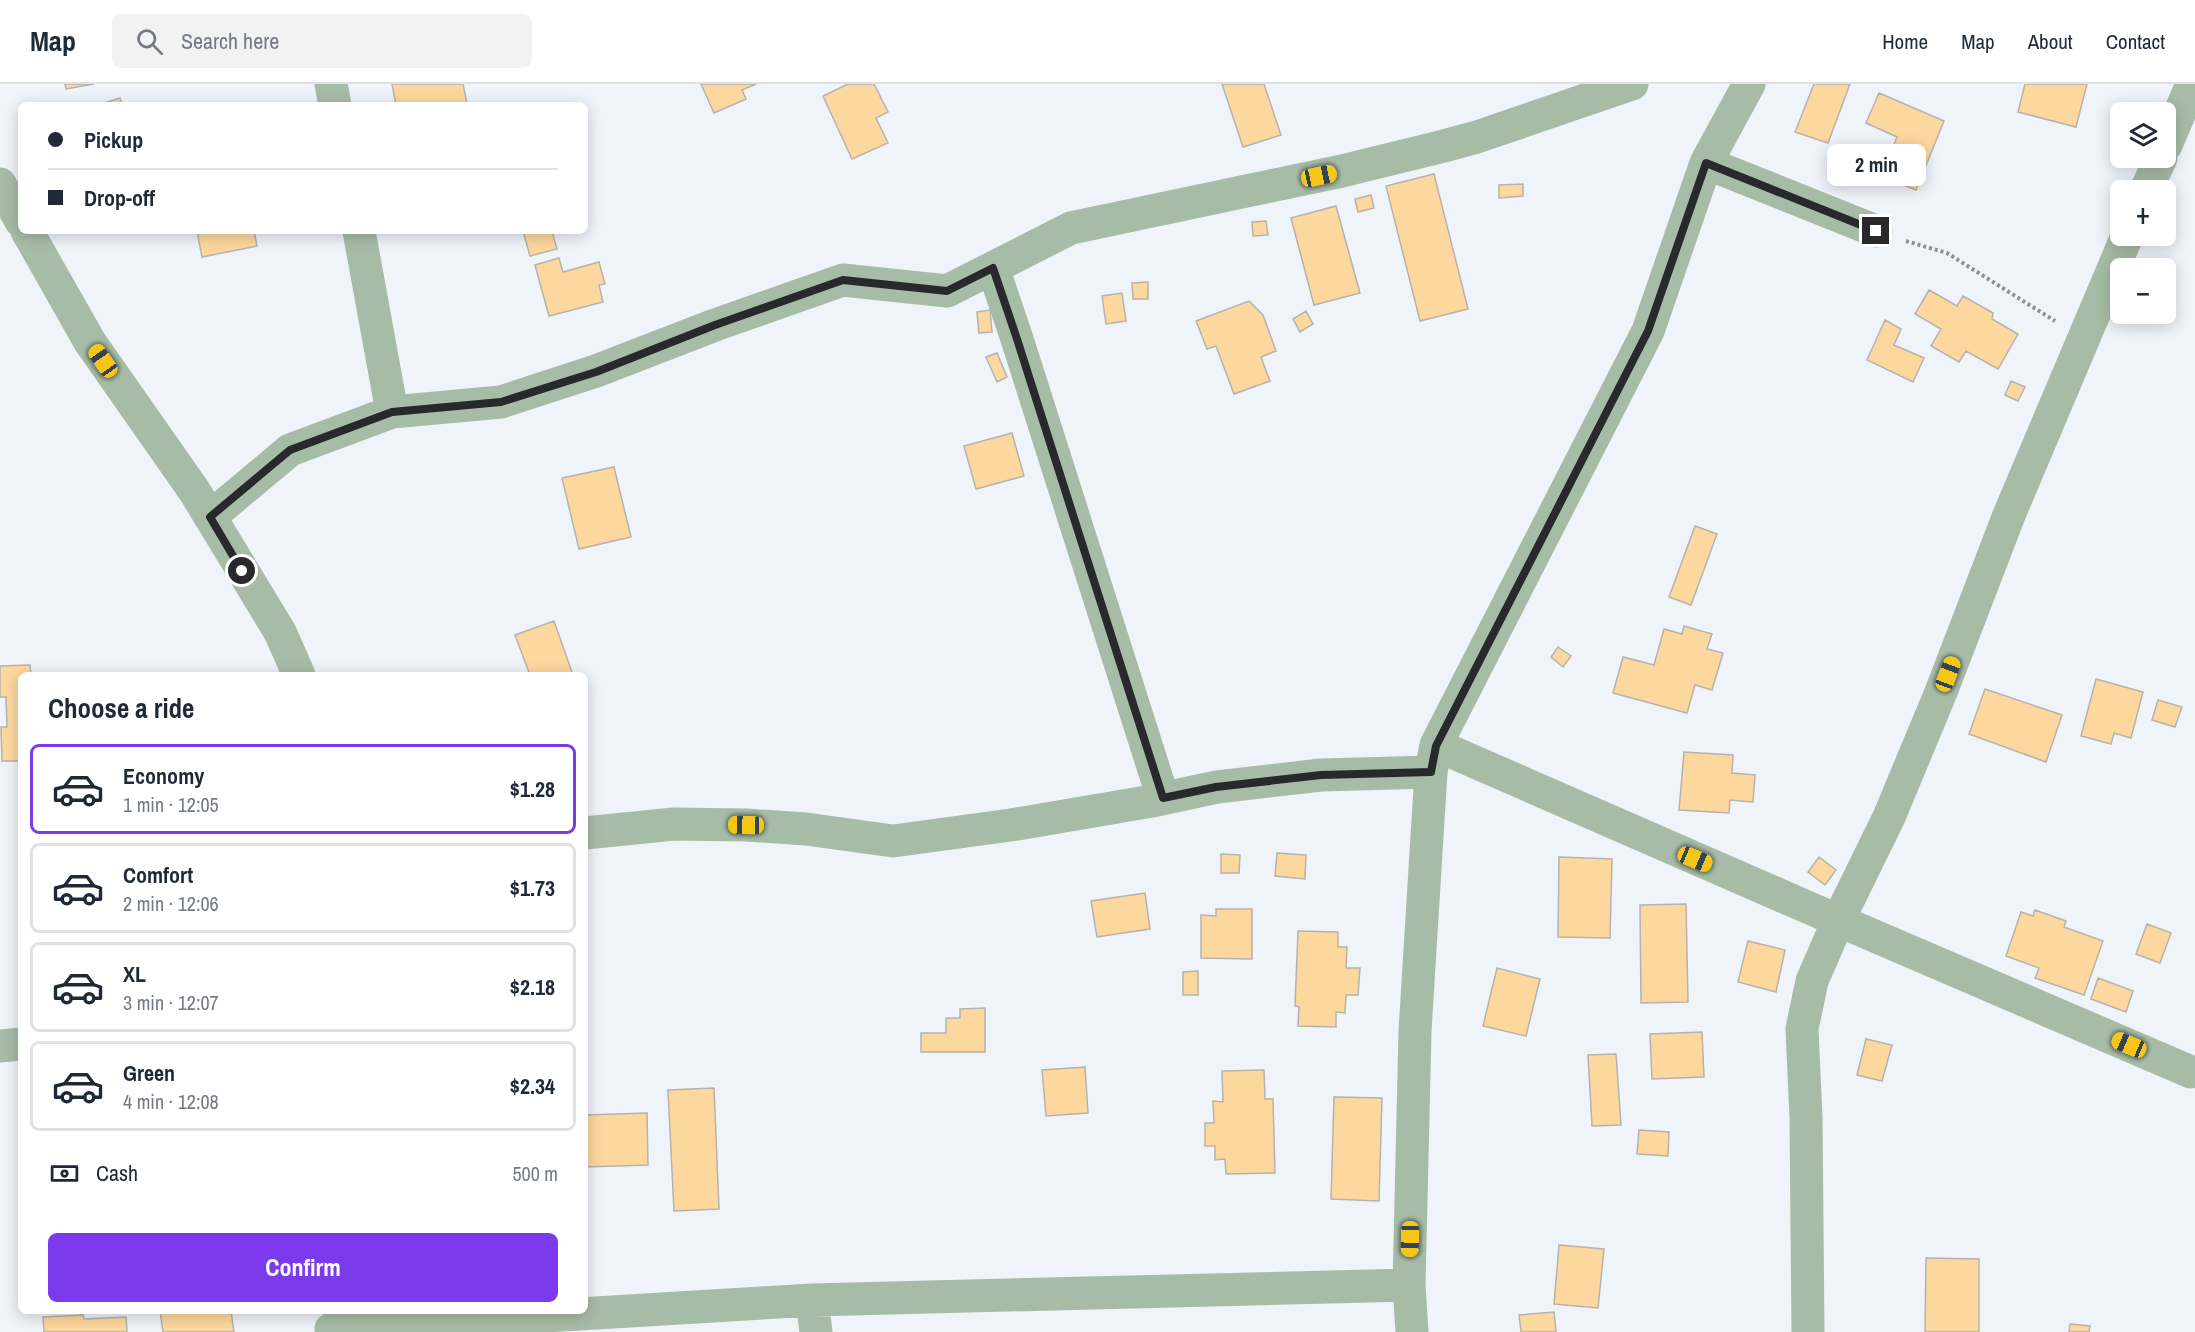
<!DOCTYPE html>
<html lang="en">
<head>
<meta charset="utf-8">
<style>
	body { margin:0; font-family:"Archivo Narrow",sans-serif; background:#f2f2f3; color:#1f2937; height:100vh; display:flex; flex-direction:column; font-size:22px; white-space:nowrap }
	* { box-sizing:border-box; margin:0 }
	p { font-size:20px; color:#747a83 }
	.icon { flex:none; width:33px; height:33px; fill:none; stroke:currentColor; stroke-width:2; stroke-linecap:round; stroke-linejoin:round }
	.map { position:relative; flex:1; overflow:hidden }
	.details { position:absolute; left:18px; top:588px; width:570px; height:642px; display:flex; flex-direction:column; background:#fff; border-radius:9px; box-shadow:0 3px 15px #0003 }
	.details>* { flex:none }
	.banner { position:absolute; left:18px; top:18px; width:570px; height:132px; border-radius:9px; box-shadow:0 3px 15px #0003; display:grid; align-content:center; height:132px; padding:0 30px; background:#fff }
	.fabs { position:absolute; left:2110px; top:18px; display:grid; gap:12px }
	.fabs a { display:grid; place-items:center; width:66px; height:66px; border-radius:9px; background:#fff; box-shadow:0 3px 15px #0003; font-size:30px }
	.end { position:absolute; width:27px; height:27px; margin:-14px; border:8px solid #27292b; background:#fff; box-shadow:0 0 0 3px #fff }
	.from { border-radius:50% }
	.bubble { position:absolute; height:42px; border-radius:9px; background:#fff; box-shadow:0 3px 15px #0003; font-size:20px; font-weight:800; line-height:42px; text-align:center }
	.car { position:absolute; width:18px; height:36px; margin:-18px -9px; border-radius:8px; box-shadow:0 0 4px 2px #0007; background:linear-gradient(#f5c518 24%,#345 0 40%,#f5c518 0 76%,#345 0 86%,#f5c518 0) }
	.banner b { display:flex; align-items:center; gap:21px; height:57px; font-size:22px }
	.banner b+b { border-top:2px solid #e0e1e3 }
	.banner i { width:15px; height:15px; background:#1f2937 }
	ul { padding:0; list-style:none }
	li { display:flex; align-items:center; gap:18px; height:90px; margin:0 12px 9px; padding:0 18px; border:3px solid #e0e1e3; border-radius:9px }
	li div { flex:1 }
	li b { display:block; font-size:22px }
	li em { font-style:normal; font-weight:800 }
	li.selected { border-color:#7c3aed }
	li>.icon { width:54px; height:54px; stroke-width:1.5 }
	h2 { padding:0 30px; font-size:27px; line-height:72px }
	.pay { display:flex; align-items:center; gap:15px; height:66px; padding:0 30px; font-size:22px }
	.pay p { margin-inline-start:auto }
	.cta { display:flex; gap:12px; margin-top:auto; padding:12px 30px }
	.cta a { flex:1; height:69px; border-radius:9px; background:#7c3aed; color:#fff; font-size:24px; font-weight:800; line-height:69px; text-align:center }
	header { display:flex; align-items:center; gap:36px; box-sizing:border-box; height:84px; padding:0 30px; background:#fff; border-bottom:2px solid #e0e1e3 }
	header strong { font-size:28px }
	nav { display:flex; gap:33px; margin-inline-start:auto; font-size:21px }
	.search { width:420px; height:54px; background:#f2f2f3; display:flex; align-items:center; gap:15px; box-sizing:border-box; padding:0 21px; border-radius:9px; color:#747a83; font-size:22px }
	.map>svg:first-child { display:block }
</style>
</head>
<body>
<header>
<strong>Map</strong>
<div class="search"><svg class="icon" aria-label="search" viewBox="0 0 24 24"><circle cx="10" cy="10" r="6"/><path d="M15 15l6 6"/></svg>Search here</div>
<nav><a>Home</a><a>Map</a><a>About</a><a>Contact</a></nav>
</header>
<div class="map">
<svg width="2195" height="1248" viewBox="0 0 2195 1248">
	<rect width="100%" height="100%" fill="#eff3fa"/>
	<path fill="#fdd89e" stroke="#b7b2ac" stroke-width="1.5" d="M65,0H94L66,5Z
		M392,0H463L467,20L396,21Z
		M701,0H756L742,6L746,15L714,29Z
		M848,0H874L888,28L876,34L888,59L852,75L823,12Z
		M1222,0H1264L1281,51L1243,63Z
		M1814,0H1850L1828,59L1795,48Z
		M2025,0H2087L2076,43L2018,28Z
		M1879,9L1944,37L1916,106L1881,92L1897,53L1866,39Z
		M120,14L122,21H98Z
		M1434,90L1468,225L1420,237L1386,102Z
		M1523,100V112L1499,114V101Z
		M1371,111L1374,124L1358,128L1355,115Z
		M1336,122L1360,209L1314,221L1291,134Z
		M1266,137L1268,151L1253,152L1252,138Z
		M197,147H254L257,162L202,173Z
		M523,147H552L557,165L530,172Z
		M559,174L563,188L599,178L605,200L599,201L603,218L549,232L535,181Z
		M1148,198V215H1133L1132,199Z
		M1929,206L1957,222L1963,212L1993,229L1992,235L2018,250L1998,285L1966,267L1959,278L1931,262L1941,245L1915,230Z
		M1122,209L1126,237L1106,240L1102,212Z
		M1249,217L1263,231L1276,267L1261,273L1270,297L1234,310L1216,262L1207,265L1196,237Z
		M990,226L992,248L979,249L977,228Z
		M1306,227L1313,240L1300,248L1293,235Z
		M1885,236L1901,245L1894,261L1924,274L1913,298L1867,276Z
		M997,269L1007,293L997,298L986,273Z
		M2011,297L2025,303L2018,317L2005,311Z
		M1012,349L1024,392L976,405L964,362Z
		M614,383L631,453L579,465L562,394Z
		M1695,442L1717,450L1691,521L1669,513Z
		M554,537L573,591H530L515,551Z
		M1684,542L1712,550L1707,565L1723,569L1712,606L1695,601L1687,629L1613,609L1623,573L1654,581L1664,545L1682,550Z
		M1558,563L1571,572L1563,583L1551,573Z
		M30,581L31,590L47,589V591H21V677H2L1,643H7L6,613H0V582Z
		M2096,595L2143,608L2131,654L2114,649L2111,660L2081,652Z
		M1985,605L2062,631L2046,678L1969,650Z
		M2158,616L2182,623L2175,643L2152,636Z
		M1684,668L1733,671L1732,689L1755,691L1753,718L1730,716L1729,729L1679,726Z
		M1277,769L1306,771L1305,795L1275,792Z
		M1221,770L1240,771L1239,789H1221Z
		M1559,773L1612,775L1610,854L1558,853Z
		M1819,773L1836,786L1825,801L1808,788Z
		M1145,809L1150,845L1097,853L1091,817Z
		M1686,820L1688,918L1641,919L1640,821Z
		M1216,825H1252V875L1201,874V831L1216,832Z
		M2035,826L2066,837L2064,843L2103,857L2084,911L2035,894L2039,884L2006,872L2021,828L2033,832Z
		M2147,840L2171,849L2160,879L2136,870Z
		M1298,847L1338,848V863H1347L1346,884H1360L1358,911H1346L1345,929L1336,928V943L1298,942L1299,923L1295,922Z
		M1748,857L1785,866L1776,908L1738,898Z
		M1497,884L1540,895L1526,952L1483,942Z
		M1198,887V911H1183V888Z
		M2098,894L2133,907L2126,928L2091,915Z
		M985,924V968H921V949H946V934H960V925Z
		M1702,948L1704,993L1652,995L1650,950Z
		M1866,955L1892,961L1882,997L1857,991Z
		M1616,970L1621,1041L1592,1042L1588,971Z
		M1085,983L1088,1029L1046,1032L1042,986Z
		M1264,986L1265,1015H1273L1275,1089L1226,1090L1225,1075L1215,1076V1062H1205V1039H1214L1213,1017L1223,1018L1222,987Z
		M714,1004L719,1125L674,1127L668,1006Z
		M1334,1013L1382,1014L1379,1117L1331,1115Z
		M647,1029L648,1081L585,1083V1031Z
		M1639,1046L1669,1048L1668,1072L1637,1070Z
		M1559,1161L1604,1165L1598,1224L1554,1220Z
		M1926,1174L1979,1175V1248H1925Z
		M160,1227H231L234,1248H163Z
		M1554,1228L1556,1248H1521L1519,1231Z
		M83,1231L84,1235L126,1233L127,1248H44L43,1233Z
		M2070,1240L2090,1242L2089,1248H2069Z"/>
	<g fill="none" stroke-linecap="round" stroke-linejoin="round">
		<path stroke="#8c8f93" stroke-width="4" stroke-dasharray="3 3" stroke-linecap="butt" d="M1906,157L1947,169L2055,237"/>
		<path stroke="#a7bca6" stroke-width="33" d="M331,0L335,21
			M2166,61L2192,0
			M1706,79L1876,147
			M0,100L21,137
			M2146,106L2161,74
			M27,147L90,258L195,408L280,548L299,591
			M359,147L392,328
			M993,184L1017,255L1163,714
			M210,433L290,366L392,328L501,318L596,287L715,241L843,196L947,207L1071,144L1342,87L1444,62L1477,53L1632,0
			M1436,661L1807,823L2191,988
			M585,749L674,740L746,741L806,745L893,757L1011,741L1152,717L1217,703L1321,691L1431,688
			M0,962L21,960
			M812,1216L816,1248
			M331,1245L812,1216L1409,1201
			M1412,1248L1409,1201L1415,947L1431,688L1436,661L1648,247L1706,79L1749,0
			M1808,1248L1806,1034L1802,945L1812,897L1838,837L1889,733L1941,608L2009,431L2127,152"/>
	</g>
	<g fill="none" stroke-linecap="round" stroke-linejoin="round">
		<path stroke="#27292b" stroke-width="8" d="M242,487L210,433L290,366L392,328L501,318L596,288L715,241L843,196L947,207L993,184L1017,255L1163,714L1216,703L1321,691L1431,688L1436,662L1648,247L1706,79L1876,147"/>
	</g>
</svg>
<div class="fabs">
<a><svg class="icon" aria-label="layers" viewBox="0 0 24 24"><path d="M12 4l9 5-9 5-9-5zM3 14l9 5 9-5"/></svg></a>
<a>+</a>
<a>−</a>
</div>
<i class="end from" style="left:242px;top:487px"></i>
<i class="end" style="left:1876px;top:147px"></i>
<div class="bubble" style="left:1827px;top:60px;width:99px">2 min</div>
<i class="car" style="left:1319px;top:92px;rotate:78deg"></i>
<i class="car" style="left:103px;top:277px;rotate:325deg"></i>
<i class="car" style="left:1948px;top:590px;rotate:21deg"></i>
<i class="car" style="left:746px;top:741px;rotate:271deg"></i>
<i class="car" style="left:1695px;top:775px;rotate:113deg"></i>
<i class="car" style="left:2129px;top:961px;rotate:293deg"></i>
<i class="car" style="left:1410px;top:1155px;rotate:181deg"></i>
<div class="banner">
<b><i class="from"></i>Pickup</b>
<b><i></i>Drop-off</b>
</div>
<section class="details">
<h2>Choose a ride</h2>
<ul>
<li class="selected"><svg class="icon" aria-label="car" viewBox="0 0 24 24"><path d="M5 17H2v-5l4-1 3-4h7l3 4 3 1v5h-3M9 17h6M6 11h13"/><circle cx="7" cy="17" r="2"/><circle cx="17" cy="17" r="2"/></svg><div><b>Economy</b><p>1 min · 12:05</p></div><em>$1.28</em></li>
<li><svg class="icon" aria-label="car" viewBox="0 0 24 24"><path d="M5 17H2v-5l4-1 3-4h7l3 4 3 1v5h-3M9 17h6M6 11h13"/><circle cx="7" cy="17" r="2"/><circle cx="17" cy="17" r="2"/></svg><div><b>Comfort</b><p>2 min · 12:06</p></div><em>$1.73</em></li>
<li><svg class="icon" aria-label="car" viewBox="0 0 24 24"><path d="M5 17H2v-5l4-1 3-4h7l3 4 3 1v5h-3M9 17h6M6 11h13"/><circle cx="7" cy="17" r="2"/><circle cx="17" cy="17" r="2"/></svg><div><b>XL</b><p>3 min · 12:07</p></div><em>$2.18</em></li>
<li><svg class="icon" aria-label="car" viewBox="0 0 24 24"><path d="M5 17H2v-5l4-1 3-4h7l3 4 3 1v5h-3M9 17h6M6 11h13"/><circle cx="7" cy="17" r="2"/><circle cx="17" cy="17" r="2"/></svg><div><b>Green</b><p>4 min · 12:08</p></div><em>$2.34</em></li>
</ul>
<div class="pay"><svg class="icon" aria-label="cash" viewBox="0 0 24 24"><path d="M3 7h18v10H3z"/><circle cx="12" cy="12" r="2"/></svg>Cash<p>500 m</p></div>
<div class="cta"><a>Confirm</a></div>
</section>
</div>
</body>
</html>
